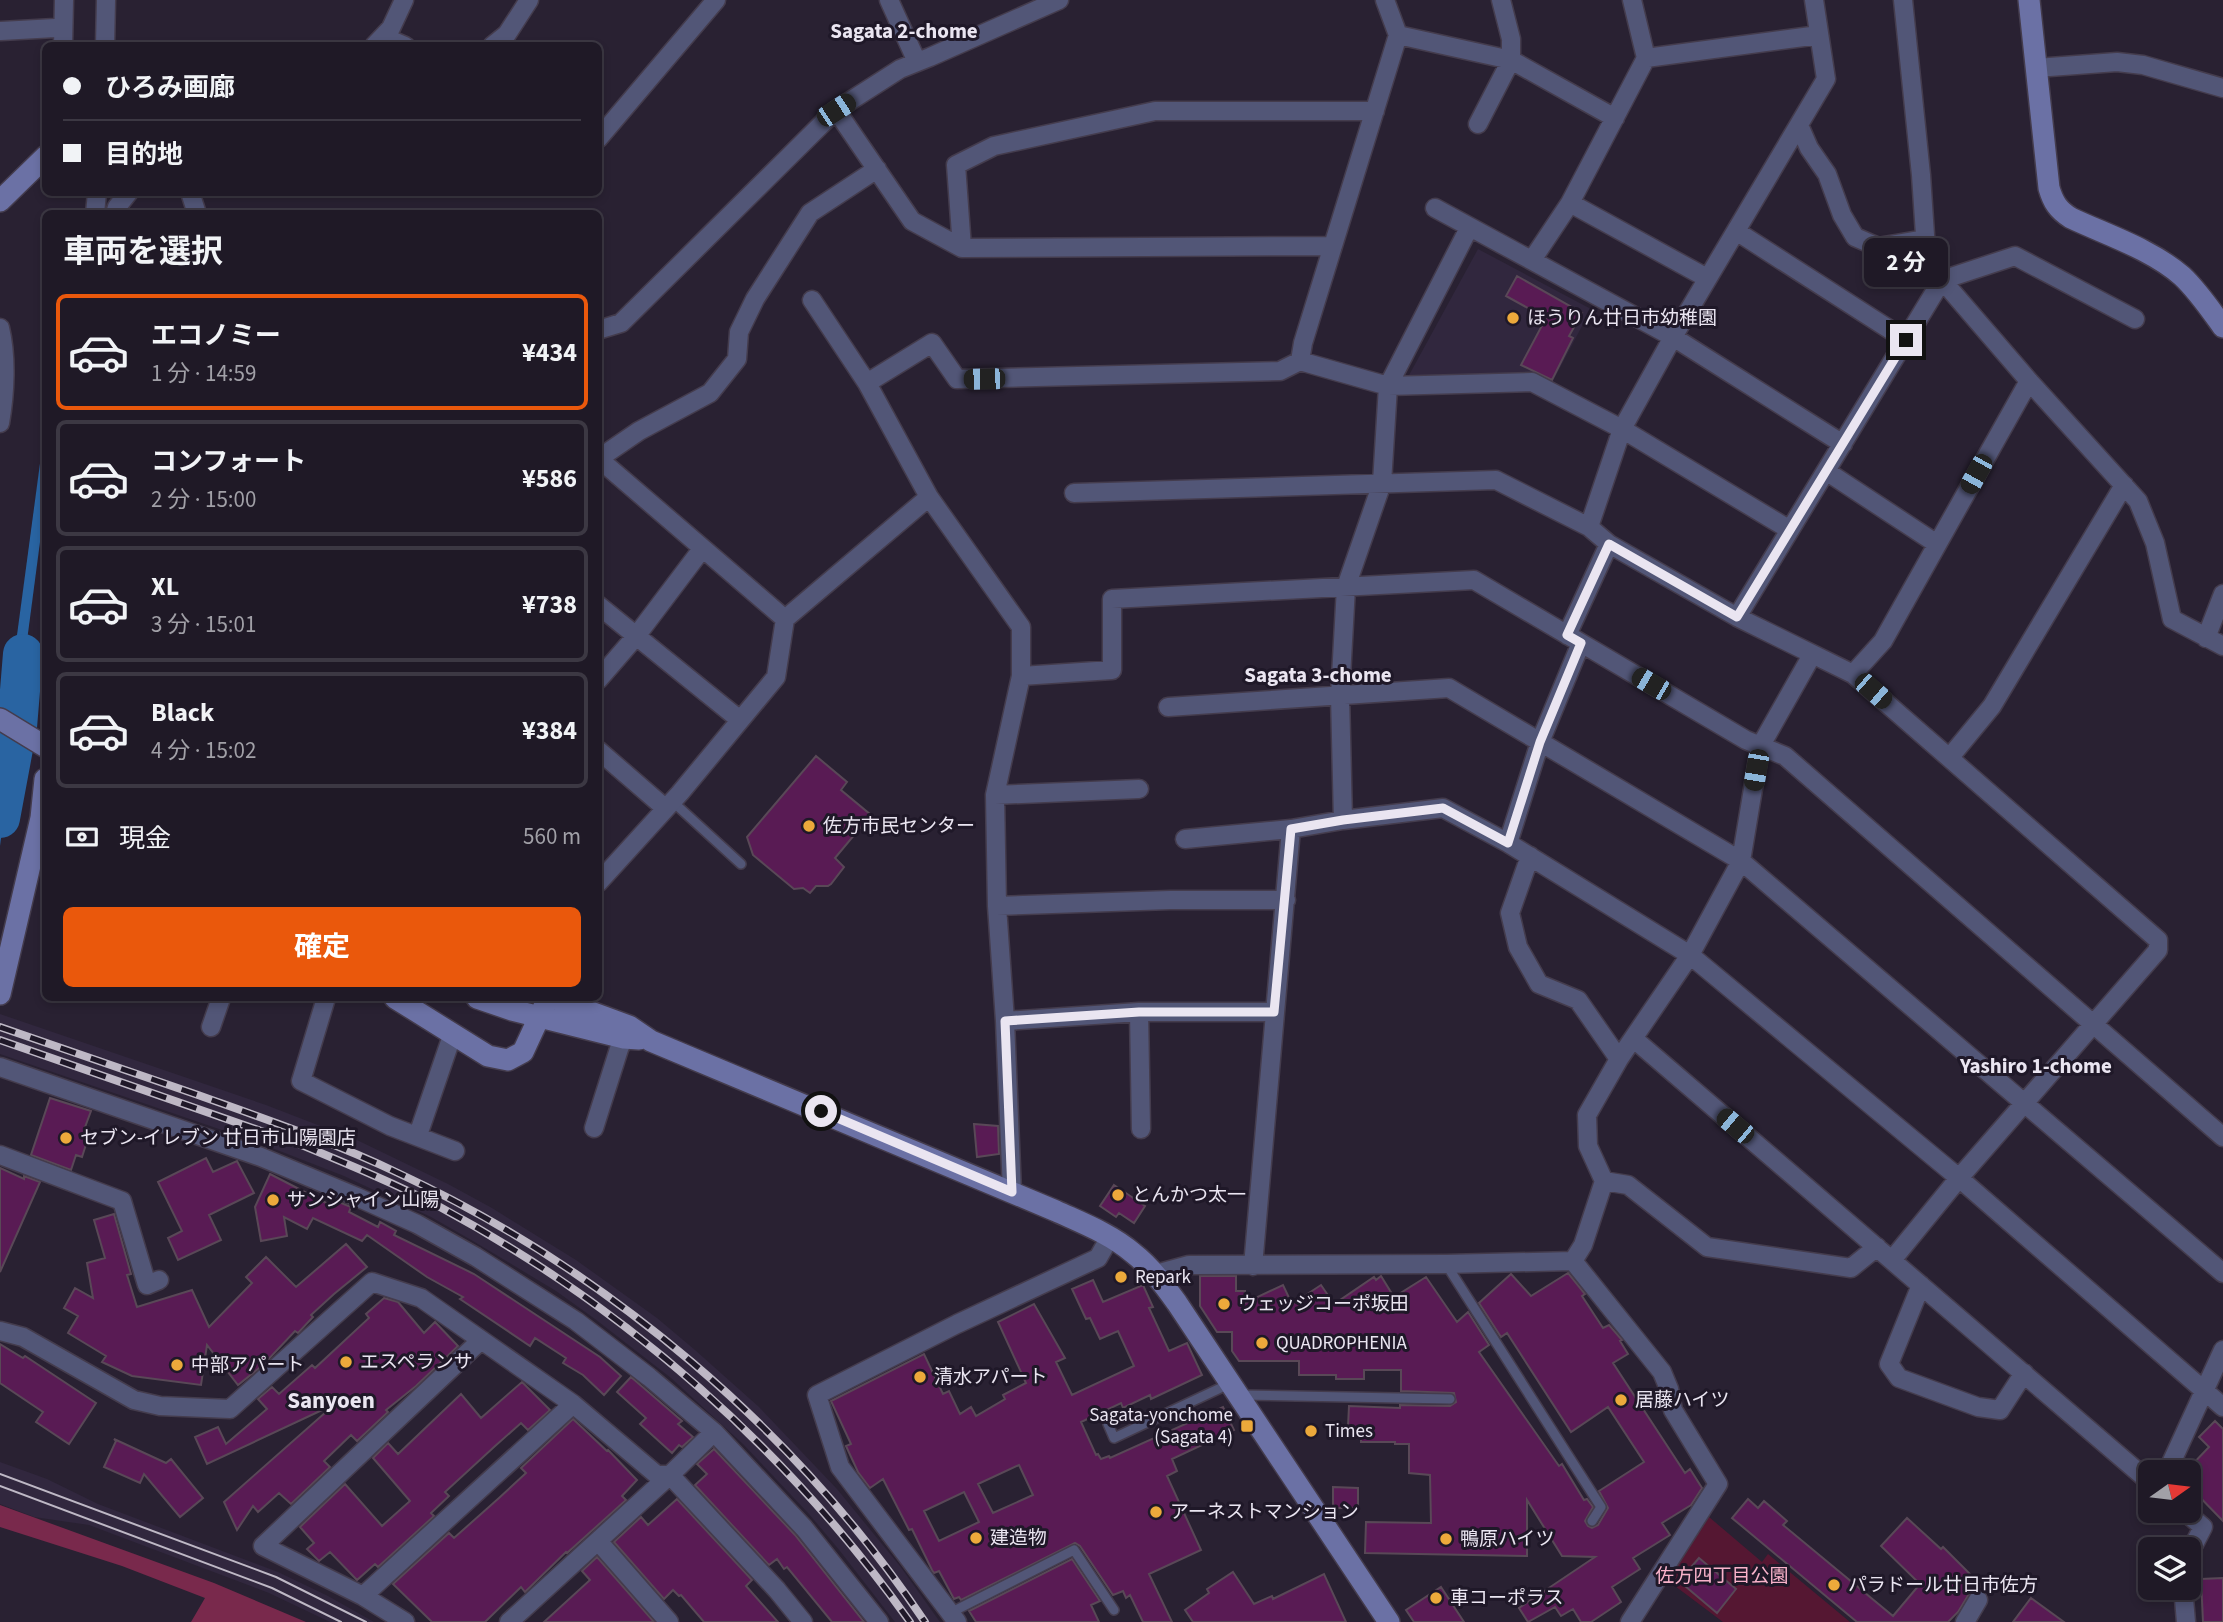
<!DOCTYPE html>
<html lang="ja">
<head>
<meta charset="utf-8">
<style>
	body { margin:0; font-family:"Source Sans 3","Noto Sans JP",sans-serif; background:#27222e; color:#f1f3f6; height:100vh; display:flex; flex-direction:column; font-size:26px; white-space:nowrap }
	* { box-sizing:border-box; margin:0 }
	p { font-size:23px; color:#a1a0a7 }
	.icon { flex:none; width:38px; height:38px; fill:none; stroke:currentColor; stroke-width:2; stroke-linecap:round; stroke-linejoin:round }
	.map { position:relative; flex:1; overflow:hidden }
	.sheet { position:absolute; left:42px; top:210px; width:560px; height:791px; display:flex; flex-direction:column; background:#1f1926; border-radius:10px; box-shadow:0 4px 10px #0003,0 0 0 2px #3c3843 }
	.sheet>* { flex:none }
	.guide { position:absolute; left:42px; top:42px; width:560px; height:154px; border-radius:10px; box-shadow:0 4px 10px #0003,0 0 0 2px #3c3843; display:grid; align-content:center; height:154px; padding:0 21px; background:#1f1926 }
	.needle { width:46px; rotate:76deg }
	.buttons { position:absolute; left:2138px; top:1460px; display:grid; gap:14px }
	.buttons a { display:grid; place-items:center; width:63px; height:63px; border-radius:10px; background:#1f1926; box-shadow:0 4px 10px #0003,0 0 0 2px #3c3843; font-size:35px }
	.end { position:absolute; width:32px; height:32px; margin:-16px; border:9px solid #eae5f1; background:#111; box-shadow:0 0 0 4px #111 }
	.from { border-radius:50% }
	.bubble { position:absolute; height:49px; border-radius:10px; background:#1f1926; box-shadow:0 4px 10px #0003,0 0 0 2px #3c3843; font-size:23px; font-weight:700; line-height:49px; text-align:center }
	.car { position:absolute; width:21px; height:42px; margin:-21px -10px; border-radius:9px; box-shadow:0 0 5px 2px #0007; background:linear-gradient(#222 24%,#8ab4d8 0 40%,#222 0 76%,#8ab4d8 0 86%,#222 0) }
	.guide b { display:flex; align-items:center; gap:24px; height:66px; font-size:26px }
	.guide b+b { border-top:2px solid #3c3843 }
	.guide i { width:18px; height:18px; background:#f1f3f6 }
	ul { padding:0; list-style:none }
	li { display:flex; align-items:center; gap:21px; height:116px; margin:0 14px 10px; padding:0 7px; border:4px solid #3c3843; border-radius:10px }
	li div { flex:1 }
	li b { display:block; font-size:26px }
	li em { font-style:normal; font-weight:700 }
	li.on { border-color:#ea580c }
	li>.icon { width:63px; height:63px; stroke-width:1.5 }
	h2 { padding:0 21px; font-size:32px; line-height:84px }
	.pay { display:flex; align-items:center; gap:18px; height:77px; padding:0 21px; font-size:26px }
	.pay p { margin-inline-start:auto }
	.primary-button { display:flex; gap:14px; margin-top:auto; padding:14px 21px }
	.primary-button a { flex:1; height:80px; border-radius:10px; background:#ea580c; color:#fff; font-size:28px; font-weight:700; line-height:80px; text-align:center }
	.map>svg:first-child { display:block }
</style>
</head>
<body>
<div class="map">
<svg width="2223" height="1622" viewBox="0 0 2223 1622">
	<rect width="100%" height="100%" fill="#292132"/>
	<path fill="#31273e" d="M1478,249L1591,309L1552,383L1534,373L1408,377Z
		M0,1014L266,1105L359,1141L448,1184L492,1208L576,1260L657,1318L695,1350L759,1407L837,1489L900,1566L940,1622H895L840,1551L809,1514L743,1444L671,1378L595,1319L556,1291L473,1241L431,1217L344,1176L254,1141L0,1054Z
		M0,1462L47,1479L98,1504L278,1572L328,1596L374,1622H330L269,1593L89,1525L34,1517L0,1504Z"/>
	<path fill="#551732" d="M1709,1517L1762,1562L1768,1554L1850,1622H1723L1667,1580Z"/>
	<path fill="#79294c" d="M0,1505L214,1583L306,1622H191L205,1598L122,1566L0,1527Z"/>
	<path fill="#2964a2" d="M45,426V504L0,846V762Z"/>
	<path fill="#292132" d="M6,696L22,706L16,756L0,747Z"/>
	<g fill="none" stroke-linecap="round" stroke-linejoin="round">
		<path stroke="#2964a2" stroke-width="40" d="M0,818L17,727L23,654"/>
	</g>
	<path fill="#591b54" stroke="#594857" stroke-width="2" fill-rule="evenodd" d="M1517,276L1582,313L1569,336L1573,338L1552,380L1521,365L1546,318L1506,296Z
		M816,756L847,782L841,790L871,815L835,858L844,867L831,884L828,886H816L810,893L803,888L794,889L753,855L747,837Z
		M50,1098L91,1111L84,1130L90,1132L82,1157L76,1155L71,1170L31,1155Z
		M974,1124L998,1126L999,1154L977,1157Z
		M206,1158L213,1172L237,1161L254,1193L209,1215L221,1240L178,1260L168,1238L182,1231L158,1182Z
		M0,1168L24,1179V1176L40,1182L0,1272Z
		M270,1174L332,1206L334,1200L351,1207L349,1212L378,1227L380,1222L396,1231L394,1235L474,1274L600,1357L621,1376L604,1395L583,1375L563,1363L566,1358L535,1338L530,1346L460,1299L463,1297L427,1277L367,1235L362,1241L313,1218L307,1229L284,1217L287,1236L261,1241L255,1207Z
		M1114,1185L1145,1206L1134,1223L1119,1213L1116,1217L1100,1206Z
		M114,1214L131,1274L127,1275L137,1307L192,1290L209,1327L252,1283L246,1277L266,1257L296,1287L346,1244L367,1267L334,1294L311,1315L313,1317L298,1333L295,1331L263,1365L238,1385L207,1345L201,1385L132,1376L102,1362L106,1356L68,1333L78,1316L64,1308L75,1288L93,1298L87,1263L105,1258L94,1220Z
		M1568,1273L1585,1294L1582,1296L1603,1328L1609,1325L1622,1340L1620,1341L1628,1354L1613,1363L1685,1473L1690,1469L1702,1488L1691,1505L1662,1523L1670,1535L1633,1558L1640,1569L1612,1587L1621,1602L1591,1622H1581L1573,1609L1561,1616L1555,1607L1528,1622L1519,1608L1595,1557L1562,1556L1527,1500V1556L1365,1553L1366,1522L1431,1523L1430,1475L1409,1473V1444H1395V1442H1361V1427H1348L1349,1406L1400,1408V1405L1450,1406L1456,1402L1454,1393L1401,1391V1370H1364V1379H1336V1375H1299V1361H1239L1232,1351V1332H1217L1200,1306V1276H1236V1291H1245V1303L1283,1285L1292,1304L1321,1285L1334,1304L1374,1277L1376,1280L1381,1276L1394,1297L1426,1277L1457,1322L1468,1312L1489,1345L1479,1352L1559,1466L1562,1464L1584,1500L1587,1499L1593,1507L1585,1521L1588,1526L1592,1528L1598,1525L1608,1508L1599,1491L1644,1462L1608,1407L1571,1432L1507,1333L1501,1337L1479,1303L1511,1274L1531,1296Z
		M1093,1280L1103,1302L1143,1285L1153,1307L1149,1308L1169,1351L1187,1343L1202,1375L1151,1399L1150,1395L1123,1408L1121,1403L1081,1422L1096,1455L1098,1454L1101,1459L1109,1456L1110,1458L1223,1407L1234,1430L1172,1459L1177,1471L1167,1476L1201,1550L1149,1574L1172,1622H1143L1130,1595L1126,1598L1123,1591L1113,1595L1080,1546L1075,1543L961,1600L959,1597L954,1599L939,1571L934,1573L932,1570L912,1529L909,1530L883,1479L870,1488L858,1472L846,1446L851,1444L831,1401L924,1354L943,1394L949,1391L960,1414L971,1407L976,1416L1005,1399L1003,1395L1026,1383L998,1322L1034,1304L1065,1358L1056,1362L1072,1395L1134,1366L1118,1331L1100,1339L1090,1318L1086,1319L1072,1289ZM1019,1465L1033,1495L993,1513L978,1484ZM964,1492L979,1522L939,1541L924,1511Z
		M384,1298L398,1302L424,1333L435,1322L458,1346L416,1386L386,1410L388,1412L357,1441L351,1435L324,1461L330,1467L291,1504L279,1493L258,1512L253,1506L237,1530L224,1502L335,1404L207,1464L195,1437L218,1427L226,1444L267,1409L258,1399L272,1387L279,1394L312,1365L315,1368L369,1318L366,1314Z
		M0,1344L23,1358L25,1356L96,1403L69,1444L36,1422L43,1412L0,1383Z
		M631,1377L682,1421L678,1424L693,1437L682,1447L679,1445L672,1453L640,1424L646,1418L617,1392Z
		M522,1382L550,1410L528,1430L521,1423L494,1447L445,1492L449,1496L431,1513L434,1516L378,1567L375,1564L357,1580L330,1552L319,1561L307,1549L314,1543L300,1527L345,1484L382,1526L410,1501L373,1458L388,1443L398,1454L461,1394L481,1418Z
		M573,1419L607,1451L608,1450L637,1480L622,1496L626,1500L567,1553L566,1552L525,1592L521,1587L485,1622H432L393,1584L449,1533L454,1538L499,1498L526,1473L521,1468Z
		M2215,1421L2223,1429V1521L2189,1486V1468L2209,1447L2199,1437Z
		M114,1439L166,1463L171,1459L203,1498L180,1517L144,1474L140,1483L104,1467L116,1441Z
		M714,1449L795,1535L864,1622H832L787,1567L784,1569L777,1559L769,1565L695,1485L707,1474L697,1464Z
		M1333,1487L1358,1488V1508H1333Z
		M677,1499L752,1580L746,1586L778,1622H704L681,1595L679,1596L673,1590L664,1599L614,1542L641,1517L648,1525Z
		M1748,1499L1758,1508L1764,1501L1787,1521L1783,1525L1893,1616L1920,1584L1881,1546L1907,1518L1941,1549L1943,1547L1982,1586L1969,1594L1958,1612L1948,1622H1857L1732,1518Z
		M597,1557L654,1622H544L590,1580L582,1571Z
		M1699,1558L1736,1589L1717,1613L1679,1581Z
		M1072,1559L1100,1601L1091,1605L1099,1622H976L969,1611Z
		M1233,1572L1254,1604L1272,1596L1273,1599L1324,1574L1346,1622H1193L1185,1610L1209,1593L1207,1589Z
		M2223,1578V1622H2203L2201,1579Z
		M1441,1587L1464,1622H1414L1406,1610Z
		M2031,1598L2064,1622H2013Z"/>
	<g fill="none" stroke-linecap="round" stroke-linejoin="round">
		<defs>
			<path id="lane" d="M672,801L741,864
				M1446,1264L1601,1507L1592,1521
				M1241,1395L1450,1399
				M1108,1424L1114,1438L1229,1384
				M950,1613L1074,1550L1114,1610"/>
			<path id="street" d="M889,0L917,62
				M1903,0L1921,175L1926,250L1942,280L2029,381L2138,501L2155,543L2172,619L2223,646
				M1,31L55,28
				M1398,35L1511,60L1615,118
				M384,37L405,46
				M63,46L64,0
				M105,46L106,0
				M374,46L391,28L404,0
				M492,46L507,34L529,0
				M1646,58L1819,35
				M2036,68L2117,62L2143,65L2223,88
				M836,110L912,221L962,248L1333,246
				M1478,124L1511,60V39L1501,0
				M1799,125L1809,148L1827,174L1842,215L1855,237L1878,247L1925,239
				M598,139L716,0
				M190,192L197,214
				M1570,203L1707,278
				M1435,208L1673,337L1843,444
				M95,214L97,192
				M115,214L117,207L129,192
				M1736,231L1906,340
				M962,248L956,165L994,146L1155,111H1375
				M1532,260L1570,203L1646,58L1632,0
				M812,300L867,383L929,497L1021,627V676L995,795L997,906L1005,1021L1012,1192
				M0,328C7,357 5,394 0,423
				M598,330L621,323L836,110L900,69L930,57L1059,0
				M1300,361L1388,386L1532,382L1622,429L1790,530
				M867,383L932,343L957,379L1280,371L1300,361L1303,343L1398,35L1385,0
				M598,459L639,431L710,393L737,359L739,332L755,299L810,213L877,169
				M599,459L785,619
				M1826,471L1937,544
				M1074,493L1496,480L1589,527L1609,544L1737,617L1853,674L2158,940V950L1959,1178L1892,1260
				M1589,527L1622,429L1673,337L1826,79L1814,0
				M598,605L740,720
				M1737,617L1942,280L2015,256L2135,319
				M1567,635L1609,544
				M2206,638L2223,594
				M1853,674L1883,641L2029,381
				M1021,676L1112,670V599L1474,580L1746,740L1785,756L2223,1137
				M598,680L637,635L702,549
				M1168,707L1449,688L1741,861L2223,1273
				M598,750L665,808
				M1950,757L1992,706L2124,485
				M995,795L1139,789
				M1343,820L1340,695L1346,587L1382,483L1388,386L1469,228
				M1185,839L1291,829L1343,820L1443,808L1508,843L1690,955L1959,1178L2223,1407
				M1508,843L1540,742L1581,643
				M1530,856L1510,913L1518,947L1539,984L1578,1000L1619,1059
				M598,883L680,793L776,677L785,619L929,497
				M997,906L1170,900H1286
				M326,998L301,1081L390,1126L455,1151
				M1139,1012L1141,1129
				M1005,1021L1139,1012H1274
				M211,1027L221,998
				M1634,1039L2151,1483
				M0,1067L261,1157L357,1197L417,1224L476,1257L576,1321L649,1377L714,1432L804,1528L879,1622
				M594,1128L619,1049L629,1026
				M418,1135L453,1033
				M0,1155L122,1201L147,1285L159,1280
				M1604,1181L1628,1185L1707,1247L1851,1268L1877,1247
				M1573,1261L1662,1372L1669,1389L1673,1410L1718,1484L1630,1622
				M1253,1266L1291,829
				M1156,1274L1189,1265L1446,1264L1573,1261L1583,1245L1604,1181L1588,1146L1587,1115L1619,1059L1690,955L1741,861L1760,747L1812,655
				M1921,1285L1889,1364L1899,1378L1978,1407L2000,1410L2024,1373
				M0,1331L23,1337L134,1400L160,1406L230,1409L372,1282L421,1298L573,1404L657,1475H670L777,1590L803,1622
				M2167,1472L2223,1350
				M2183,1510L2203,1527L2189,1554
				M598,1541L669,1622
				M2183,1587L2186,1622
				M363,1596L573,1404
				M405,1622L363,1596L263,1546L480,1341
				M509,1622L670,1475L714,1432
				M957,1622L840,1467L817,1395L957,1324L1098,1258L1110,1237
				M1965,1622L1978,1600"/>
			<path id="secondary" d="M2029,0L2049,188C2053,202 2058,210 2071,218C2107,235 2151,249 2182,276C2198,291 2210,309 2223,327
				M0,201L46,156
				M0,719L46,747
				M0,994L41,818L45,779
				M395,998L488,1056L508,1060L523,1052L548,998
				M477,998L512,1010L624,1038L639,1039
				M553,998L629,1026L651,1041L1056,1211C1082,1223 1111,1234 1133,1253C1151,1267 1164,1285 1177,1303L1389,1622"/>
		</defs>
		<use href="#lane" stroke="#443c4d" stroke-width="12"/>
		<use href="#street" stroke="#443c4d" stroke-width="21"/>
		<use href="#secondary" stroke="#443c4d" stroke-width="24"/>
		<use href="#lane" stroke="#525677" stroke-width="9"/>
		<use href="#street" stroke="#525677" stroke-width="18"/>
		<use href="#secondary" stroke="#6b71a5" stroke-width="21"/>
		<path stroke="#beb8c5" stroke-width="2" d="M0,1474L276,1577L366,1622
			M0,1486L272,1588L341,1622"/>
		<defs>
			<path id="rail" d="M0,1027C66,1050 132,1072 198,1095C265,1119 333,1142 398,1173C608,1271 795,1429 925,1622
				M0,1040L304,1146C350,1165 396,1184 440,1207C627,1308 787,1449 910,1622"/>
		</defs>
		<use href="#rail" stroke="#beb8c5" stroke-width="8"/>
		<use href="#rail" stroke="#1f1828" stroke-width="5" stroke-dasharray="16" stroke-linecap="butt"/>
	</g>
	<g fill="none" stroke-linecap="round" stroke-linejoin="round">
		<path stroke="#eae5f1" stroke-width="9" d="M821,1111L1012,1192L1005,1021L1139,1012H1274L1291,829L1343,820L1443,808L1508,843L1540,742L1581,643L1567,635L1609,544L1737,617L1906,340"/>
	</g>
	<g fill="#eca93b" stroke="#1f1828" stroke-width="2.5">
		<circle cx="1513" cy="318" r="7"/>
		<circle cx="809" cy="826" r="7"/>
		<circle cx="66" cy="1138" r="7"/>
		<circle cx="1118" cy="1195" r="7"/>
		<circle cx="273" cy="1200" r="7"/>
		<circle cx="1121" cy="1277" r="7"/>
		<circle cx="1224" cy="1304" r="7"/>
		<circle cx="1262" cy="1343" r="7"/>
		<circle cx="346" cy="1362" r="7"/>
		<circle cx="177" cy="1365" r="7"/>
		<circle cx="920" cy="1377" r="7"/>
		<circle cx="1621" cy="1400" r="7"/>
		<rect x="1240" y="1419" width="14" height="14" rx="3.5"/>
		<circle cx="1311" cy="1431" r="7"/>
		<circle cx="1156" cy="1512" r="7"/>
		<circle cx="976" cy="1538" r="7"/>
		<circle cx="1446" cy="1539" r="7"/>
		<circle cx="1834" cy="1585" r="7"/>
		<circle cx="1436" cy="1598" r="7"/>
	</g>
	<g text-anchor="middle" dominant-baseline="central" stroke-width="6" stroke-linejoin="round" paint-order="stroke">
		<g font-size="19" fill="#eae5f1" stroke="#1f1828" text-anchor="start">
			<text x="1527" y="318">ほうりん廿日市幼稚園</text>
			<text x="823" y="826">佐方市民センター</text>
			<text x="80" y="1138">セブン-イレブン 廿日市山陽園店</text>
			<text x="1132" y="1195">とんかつ太一</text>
			<text x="287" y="1200">サンシャイン山陽</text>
			<text x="1135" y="1277">Repark</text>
			<text x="1238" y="1304">ウェッジコーポ坂田</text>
			<text x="1276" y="1343">QUADROPHENIA</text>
			<text x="360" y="1362">エスペランサ</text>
			<text x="191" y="1365">中部アパート</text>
			<text x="934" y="1377">清水アパート</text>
			<text x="1635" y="1400">居藤ハイツ</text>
			<text x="1233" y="1415" text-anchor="end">Sagata-yonchome<tspan x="1233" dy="22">(Sagata 4)</tspan></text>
			<text x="1325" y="1431">Times</text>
			<text x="1170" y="1512">アーネストマンション</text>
			<text x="990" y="1538">建造物</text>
			<text x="1460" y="1539">鴨原ハイツ</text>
			<text x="1848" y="1585">パラドール廿日市佐方</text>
			<text x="1450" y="1598">車コーポラス</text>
		</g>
		<g font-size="19" fill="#f9b2ca" stroke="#1f1828">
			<text x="1722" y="1576">佐方四丁目公園</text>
		</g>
		<g font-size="21" font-weight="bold" fill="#eae5f1" stroke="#1f1828">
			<text x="904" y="31">Sagata 2-chome</text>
			<text x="1318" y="675">Sagata 3-chome</text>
			<text x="2036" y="1066">Yashiro 1-chome</text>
		</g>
		<g font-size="23" font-weight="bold" fill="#eae5f1" stroke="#1f1828">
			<text x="331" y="1400">Sanyoen</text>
		</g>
	</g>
</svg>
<div class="buttons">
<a><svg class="needle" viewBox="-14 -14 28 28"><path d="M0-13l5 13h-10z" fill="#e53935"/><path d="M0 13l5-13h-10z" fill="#a1a0a7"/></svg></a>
<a><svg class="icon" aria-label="layers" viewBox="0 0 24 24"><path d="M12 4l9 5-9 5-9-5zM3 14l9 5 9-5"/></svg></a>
</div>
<i class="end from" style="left:821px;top:1111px"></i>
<i class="end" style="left:1906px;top:340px"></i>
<div class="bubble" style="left:1864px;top:238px;width:84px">2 分</div>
<i class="car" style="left:836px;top:110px;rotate:57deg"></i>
<i class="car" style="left:984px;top:379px;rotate:269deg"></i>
<i class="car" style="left:1976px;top:474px;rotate:209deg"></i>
<i class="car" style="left:1651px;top:684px;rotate:300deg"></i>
<i class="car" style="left:1873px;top:691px;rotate:131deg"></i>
<i class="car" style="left:1756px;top:770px;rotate:190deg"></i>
<i class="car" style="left:1735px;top:1126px;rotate:310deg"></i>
<div class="guide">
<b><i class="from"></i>ひろみ画廊</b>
<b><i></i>目的地</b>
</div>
<section class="sheet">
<h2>車両を選択</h2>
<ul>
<li class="on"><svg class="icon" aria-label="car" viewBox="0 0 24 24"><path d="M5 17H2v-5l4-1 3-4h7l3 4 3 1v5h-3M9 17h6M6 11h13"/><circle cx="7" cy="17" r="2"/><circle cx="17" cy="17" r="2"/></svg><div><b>エコノミー</b><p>1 分 · 14:59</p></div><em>¥434</em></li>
<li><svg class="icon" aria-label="car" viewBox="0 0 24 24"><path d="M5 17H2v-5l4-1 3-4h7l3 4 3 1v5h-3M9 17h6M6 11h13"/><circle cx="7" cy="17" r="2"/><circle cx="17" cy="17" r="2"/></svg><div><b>コンフォート</b><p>2 分 · 15:00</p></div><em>¥586</em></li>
<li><svg class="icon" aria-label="car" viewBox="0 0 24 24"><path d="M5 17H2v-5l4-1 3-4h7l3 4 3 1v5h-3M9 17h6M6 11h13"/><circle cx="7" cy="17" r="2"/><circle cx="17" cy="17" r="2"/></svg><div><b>XL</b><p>3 分 · 15:01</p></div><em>¥738</em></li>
<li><svg class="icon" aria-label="car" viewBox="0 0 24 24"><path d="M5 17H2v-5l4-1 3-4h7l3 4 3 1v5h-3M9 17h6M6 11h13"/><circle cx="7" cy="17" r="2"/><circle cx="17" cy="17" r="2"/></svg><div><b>Black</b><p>4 分 · 15:02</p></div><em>¥384</em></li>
</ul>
<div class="pay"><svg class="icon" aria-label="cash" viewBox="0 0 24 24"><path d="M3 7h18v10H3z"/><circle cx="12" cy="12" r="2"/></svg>現金<p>560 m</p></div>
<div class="primary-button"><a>確定</a></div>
</section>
</div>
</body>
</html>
